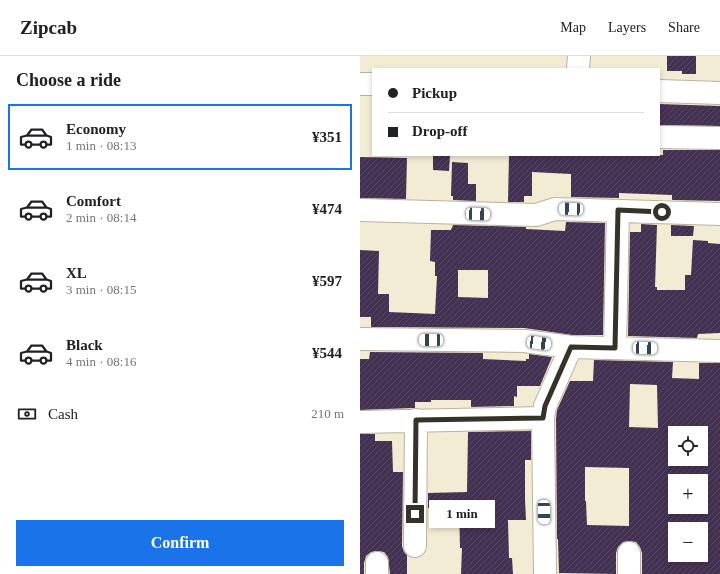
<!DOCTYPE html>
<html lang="en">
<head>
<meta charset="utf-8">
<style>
	body { margin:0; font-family:Georgia,serif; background:#f2f2f2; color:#202124; height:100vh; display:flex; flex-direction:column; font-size:15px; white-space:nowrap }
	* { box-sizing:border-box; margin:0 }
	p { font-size:13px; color:#757577 }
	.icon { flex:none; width:22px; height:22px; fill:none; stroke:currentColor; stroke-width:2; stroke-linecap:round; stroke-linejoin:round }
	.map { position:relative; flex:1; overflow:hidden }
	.sheet { display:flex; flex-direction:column; background:#fff; width:360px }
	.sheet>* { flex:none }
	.guide { position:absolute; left:12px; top:12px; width:288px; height:88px; border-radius:0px; box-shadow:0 2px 6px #0003; display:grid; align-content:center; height:88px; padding:0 16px; background:#fff }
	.controls { position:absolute; left:308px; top:370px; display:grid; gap:8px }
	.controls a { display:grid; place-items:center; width:40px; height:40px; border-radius:0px; background:#fff; box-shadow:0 2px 6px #0003; font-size:20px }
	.end { position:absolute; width:18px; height:18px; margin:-9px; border:5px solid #343229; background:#fff; box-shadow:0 0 0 2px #fff }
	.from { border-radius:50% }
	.bubble { position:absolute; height:28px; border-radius:0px; background:#fff; box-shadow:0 2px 6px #0003; font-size:13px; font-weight:700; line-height:28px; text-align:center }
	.car { position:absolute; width:12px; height:24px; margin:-12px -6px; border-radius:5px; box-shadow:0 0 3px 1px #0007; background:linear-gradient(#fff 24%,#345 0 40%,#fff 0 76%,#345 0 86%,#fff 0) }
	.guide b { display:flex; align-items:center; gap:14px; height:38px; font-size:15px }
	.guide b+b { border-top:1px solid #e0e0e0 }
	.guide i { width:10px; height:10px; background:#202124 }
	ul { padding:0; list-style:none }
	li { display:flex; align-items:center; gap:12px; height:66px; margin:0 8px 6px; padding:0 8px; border:2px solid transparent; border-radius:0px }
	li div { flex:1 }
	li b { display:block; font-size:15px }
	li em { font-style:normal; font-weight:700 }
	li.on { border-color:#1a73e8 }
	li>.icon { width:36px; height:36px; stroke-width:1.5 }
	h2 { padding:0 16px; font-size:18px; line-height:48px }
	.pay { display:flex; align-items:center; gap:10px; height:44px; padding:0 16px; font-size:15px }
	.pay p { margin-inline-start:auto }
	.cta { display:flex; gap:8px; margin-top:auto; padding:8px 16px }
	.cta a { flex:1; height:46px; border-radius:0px; background:#1a73e8; color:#fff; font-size:16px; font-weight:700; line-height:46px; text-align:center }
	header { display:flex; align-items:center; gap:24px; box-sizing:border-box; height:56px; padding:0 20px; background:#fff; border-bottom:1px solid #e0e0e0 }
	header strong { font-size:19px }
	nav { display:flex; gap:22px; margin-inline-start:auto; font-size:14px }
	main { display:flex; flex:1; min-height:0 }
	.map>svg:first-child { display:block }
</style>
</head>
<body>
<header>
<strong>Zipcab</strong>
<nav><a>Map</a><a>Layers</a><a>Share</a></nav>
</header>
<main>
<section class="sheet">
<h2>Choose a ride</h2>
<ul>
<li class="on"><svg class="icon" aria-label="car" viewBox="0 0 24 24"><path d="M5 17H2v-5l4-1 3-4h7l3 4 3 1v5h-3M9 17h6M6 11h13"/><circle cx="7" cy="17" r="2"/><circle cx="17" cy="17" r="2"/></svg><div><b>Economy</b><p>1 min · 08:13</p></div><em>¥351</em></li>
<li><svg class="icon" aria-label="car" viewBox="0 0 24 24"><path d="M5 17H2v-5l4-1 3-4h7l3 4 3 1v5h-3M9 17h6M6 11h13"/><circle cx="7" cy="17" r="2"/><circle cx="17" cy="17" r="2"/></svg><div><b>Comfort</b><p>2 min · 08:14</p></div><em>¥474</em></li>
<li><svg class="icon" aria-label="car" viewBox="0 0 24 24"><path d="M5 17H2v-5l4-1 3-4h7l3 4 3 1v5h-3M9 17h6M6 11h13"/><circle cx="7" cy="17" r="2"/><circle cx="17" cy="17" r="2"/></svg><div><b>XL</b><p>3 min · 08:15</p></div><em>¥597</em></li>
<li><svg class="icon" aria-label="car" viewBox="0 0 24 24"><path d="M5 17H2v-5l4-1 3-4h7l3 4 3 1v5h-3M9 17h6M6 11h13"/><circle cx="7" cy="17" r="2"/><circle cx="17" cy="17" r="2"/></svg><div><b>Black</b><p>4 min · 08:16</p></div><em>¥544</em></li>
</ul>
<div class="pay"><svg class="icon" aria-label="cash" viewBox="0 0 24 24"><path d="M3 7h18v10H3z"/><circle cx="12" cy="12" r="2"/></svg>Cash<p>210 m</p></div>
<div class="cta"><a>Confirm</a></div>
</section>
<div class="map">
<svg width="360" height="518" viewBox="0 0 360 518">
	<defs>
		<pattern id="building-hatch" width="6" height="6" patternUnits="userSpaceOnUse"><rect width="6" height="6" fill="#433151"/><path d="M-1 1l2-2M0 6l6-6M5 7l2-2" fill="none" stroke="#564762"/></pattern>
	</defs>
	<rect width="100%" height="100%" fill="#f3ecd5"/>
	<path fill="url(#building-hatch)" fill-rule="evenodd" d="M307,0H336V18H322V15H307Z
		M299,48L360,50V70L299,69Z
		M303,94H360V145L312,144V139L259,137V142L211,141V118L172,116V140H164V146H148L149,99H303Z
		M73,100H90L89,115L73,114Z
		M0,101L47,102L46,143L0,142Z
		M92,106L108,107V128H116V145L93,144V140H91Z
		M206,166L245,167L243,279H212L164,272L11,271V261H0V194L19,195L18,238H29V256L75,258L77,220H75V206L70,205L71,174H91L93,169L166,171V173L205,175ZM98,214H128V242L98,241Z
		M281,168L297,169L295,231H297V234H325V219H331L333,184L348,185V187L360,188V277L338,278L337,282L268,280L270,176H281Z
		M311,169L334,170L333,180H311Z
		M10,296L123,297V303L166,305V303H169V298L192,301L180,330H157V341L154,340V350L111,351V344H71V346H55V352H53L0,354V303H9Z
		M234,304L313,306L312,322L339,323V307H360V518H282V497L280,491L276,486L269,485L263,486L258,491L256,497V518L199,517L198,483H197L196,363L197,354L210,325H233ZM270,328L297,329L298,372L269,371ZM315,377H341V403H315ZM225,411L269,412V470L227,469L226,445H225ZM315,425H341V451H315ZM315,473H341V499H315Z
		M171,375V404H165V443L166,464H148L149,502H152L153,518H101L102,492H100L99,452H68V437L107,436L108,376Z
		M0,378H15V385H32L33,416H43L42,490L44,496L47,499V518H30L28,501L24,496L17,495L11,496L6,500L4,507V518H0Z"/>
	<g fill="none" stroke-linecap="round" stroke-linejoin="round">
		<defs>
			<path id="minor" d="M218,13L219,0
				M0,28H13
				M299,35L360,37
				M299,81L360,82
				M0,154L176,159L195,153L360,158
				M0,283L164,285L211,291L360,295
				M255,292L258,155
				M0,366L183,362
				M55,490L56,364
				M17,518V507
				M185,518L183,362L185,350L211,291
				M269,518V497"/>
		</defs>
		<use href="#minor" stroke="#b9b39d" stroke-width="24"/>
		<use href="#minor" stroke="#fff" stroke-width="22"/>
	</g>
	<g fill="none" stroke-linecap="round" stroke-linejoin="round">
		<path stroke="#343229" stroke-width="5" d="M55,458L56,364L183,362L185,350L211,291L255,292L258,154L302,156"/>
	</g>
</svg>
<div class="controls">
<a><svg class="icon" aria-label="locate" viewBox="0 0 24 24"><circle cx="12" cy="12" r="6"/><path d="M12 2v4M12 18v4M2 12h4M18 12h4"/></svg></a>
<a>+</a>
<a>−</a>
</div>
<i class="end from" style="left:302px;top:156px"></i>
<i class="end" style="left:55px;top:458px"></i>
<div class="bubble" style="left:69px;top:444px;width:66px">1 min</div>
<i class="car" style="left:211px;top:153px;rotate:272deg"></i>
<i class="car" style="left:118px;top:158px;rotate:92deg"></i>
<i class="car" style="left:71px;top:284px;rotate:271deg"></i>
<i class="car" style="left:179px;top:287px;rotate:98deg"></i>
<i class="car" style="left:285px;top:292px;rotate:92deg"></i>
<i class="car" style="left:184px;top:456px;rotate:179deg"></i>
<div class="guide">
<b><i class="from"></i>Pickup</b>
<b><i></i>Drop-off</b>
</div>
</div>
</main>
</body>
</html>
